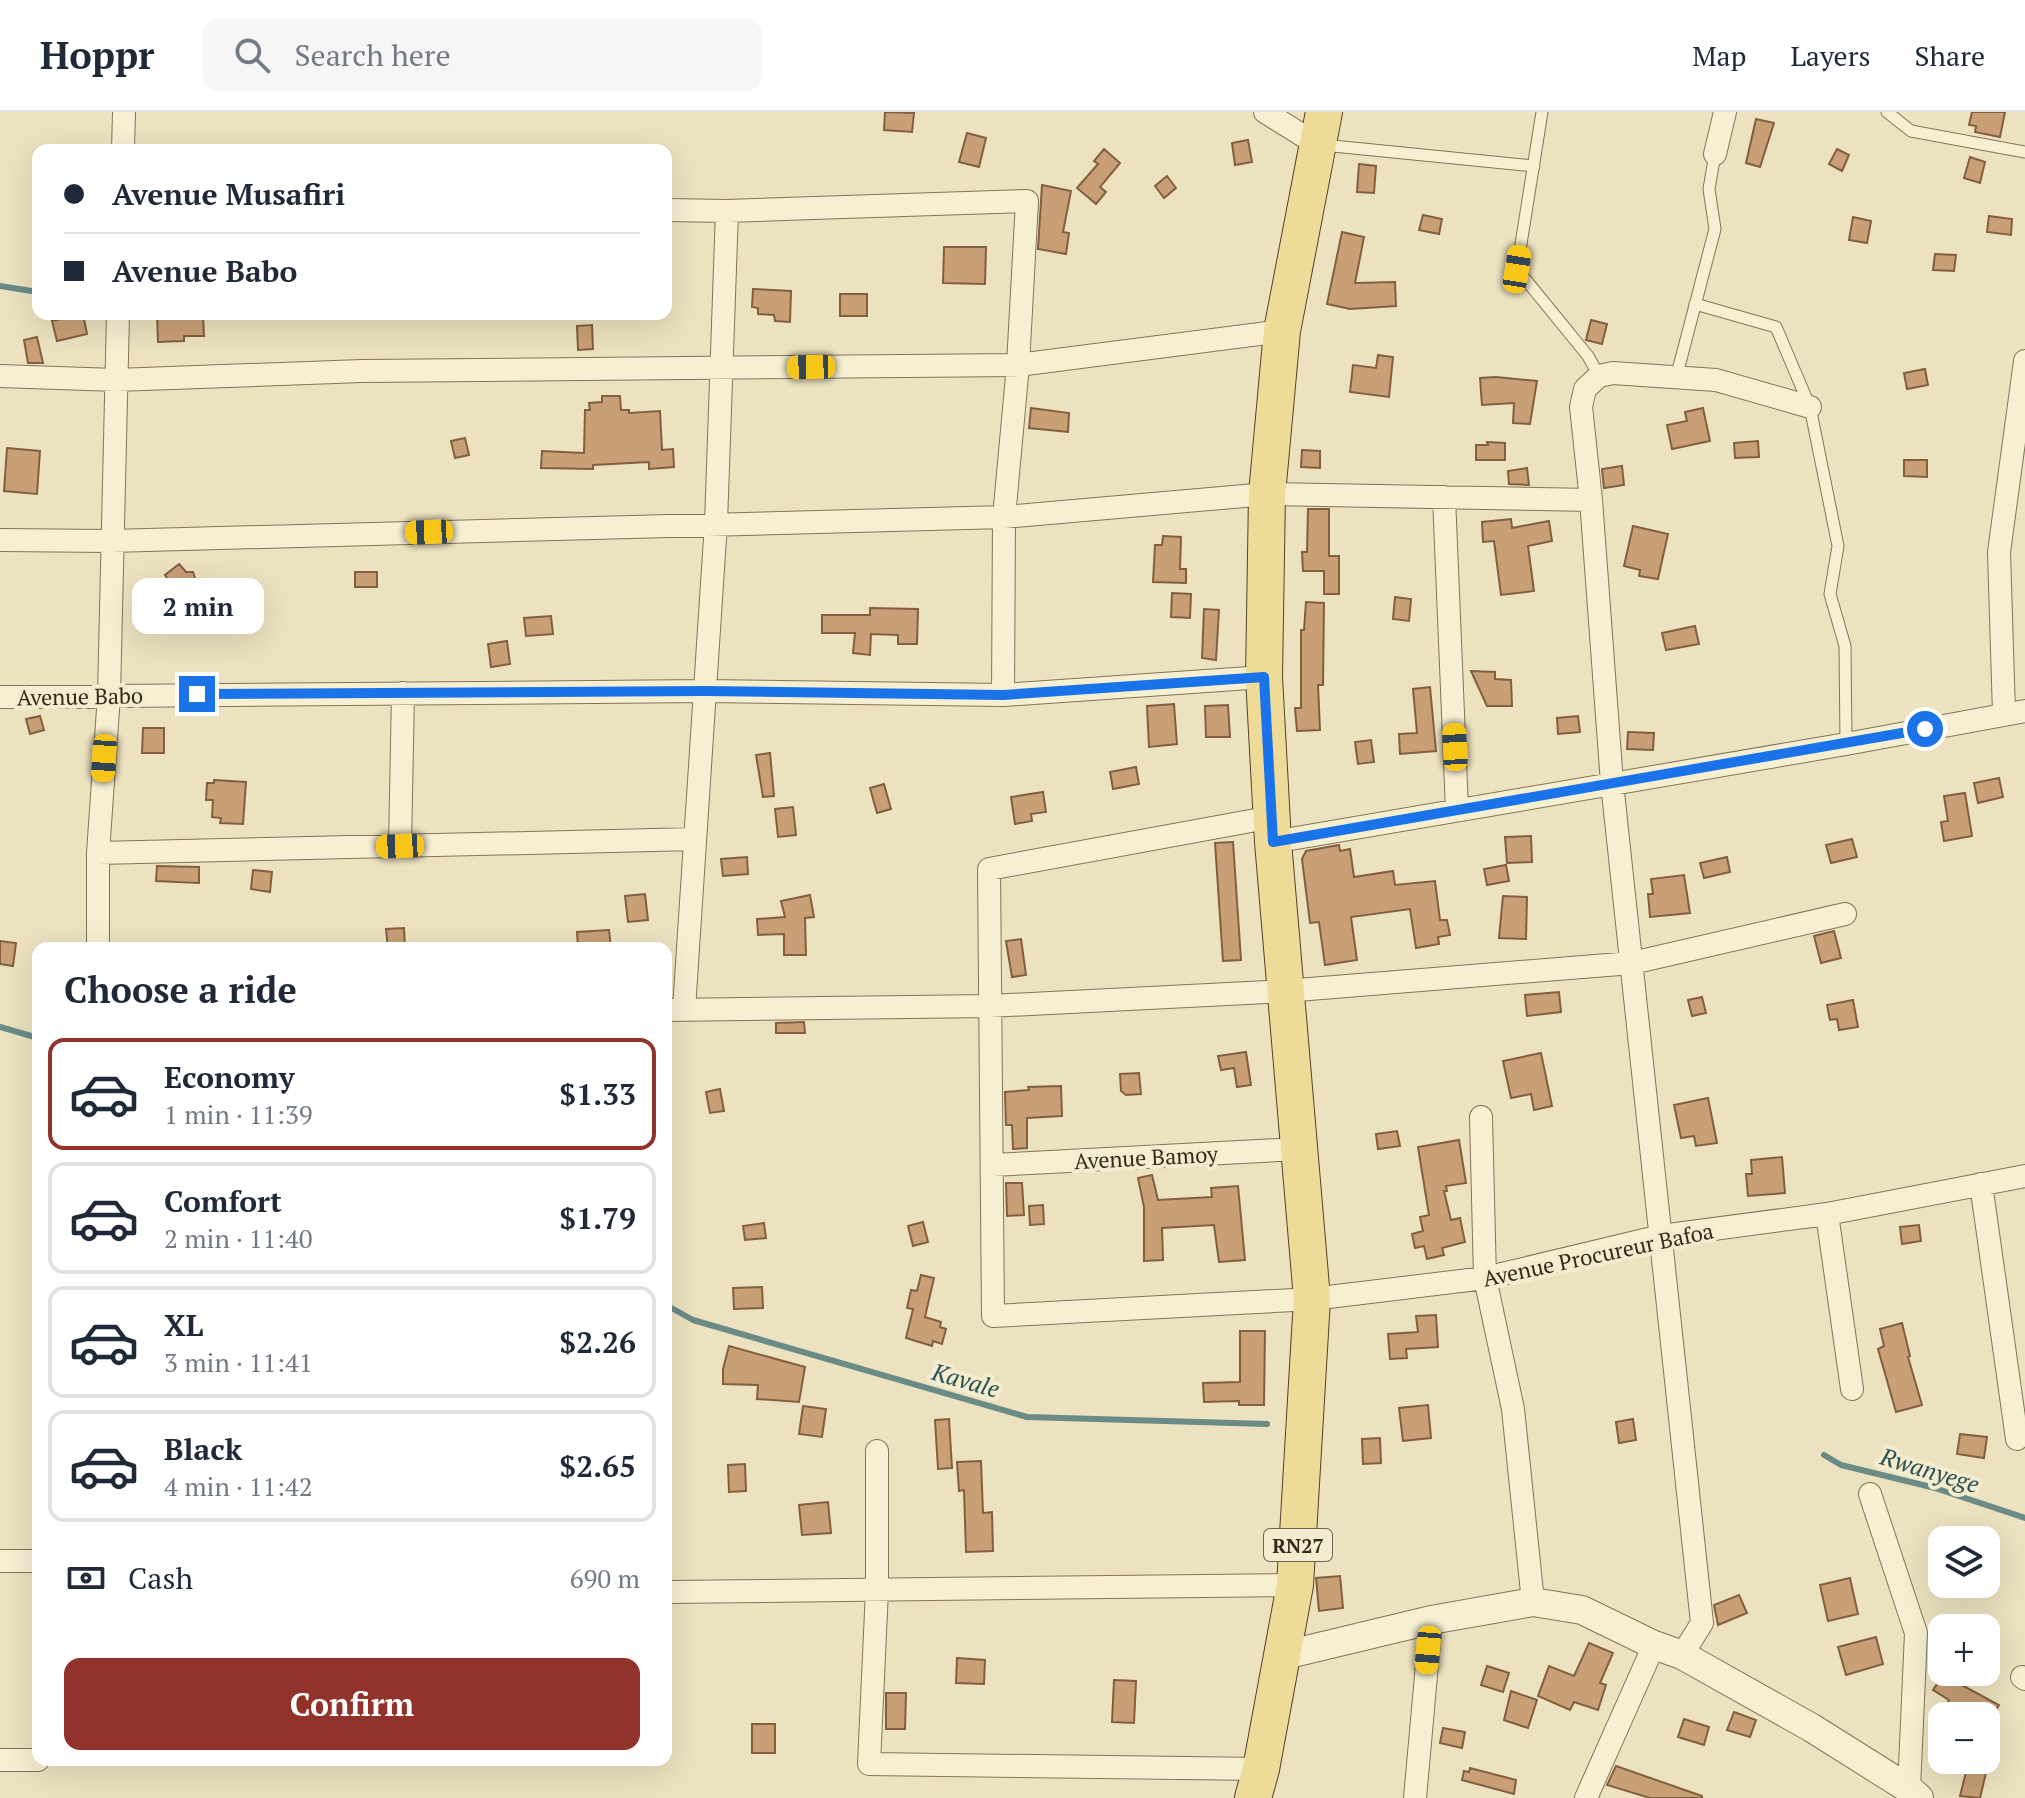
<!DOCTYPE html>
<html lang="en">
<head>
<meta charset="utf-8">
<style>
	body { margin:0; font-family:"PT Serif",serif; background:#f6f6f7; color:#1f2937; height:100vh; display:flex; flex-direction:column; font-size:30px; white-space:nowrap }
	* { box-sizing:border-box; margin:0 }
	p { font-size:26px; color:#747a83 }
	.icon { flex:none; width:44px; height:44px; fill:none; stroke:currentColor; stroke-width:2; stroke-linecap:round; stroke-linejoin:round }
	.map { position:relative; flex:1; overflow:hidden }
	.drawer { position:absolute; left:32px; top:830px; width:640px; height:824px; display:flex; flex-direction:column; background:#fff; border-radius:16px; box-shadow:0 8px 32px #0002 }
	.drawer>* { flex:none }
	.hud { position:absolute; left:32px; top:32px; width:640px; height:176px; border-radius:16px; box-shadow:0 8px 32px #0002; display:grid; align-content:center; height:176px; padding:0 32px; background:#fff }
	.fabs { position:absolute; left:1928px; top:1414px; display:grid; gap:16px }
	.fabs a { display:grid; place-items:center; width:72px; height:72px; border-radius:16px; background:#fff; box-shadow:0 8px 32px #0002; font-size:40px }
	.end { position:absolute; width:36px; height:36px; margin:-18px; border:10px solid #1a73e8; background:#fff; box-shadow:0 0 0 4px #fff }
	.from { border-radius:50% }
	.bubble { position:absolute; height:56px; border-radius:16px; background:#fff; box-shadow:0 8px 32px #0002; font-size:26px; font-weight:600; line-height:56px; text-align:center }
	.car { position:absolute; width:24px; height:48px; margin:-24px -12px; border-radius:10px; box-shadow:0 0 6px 2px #0007; background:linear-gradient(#f5c518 24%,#345 0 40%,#f5c518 0 76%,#345 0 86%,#f5c518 0) }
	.hud b { display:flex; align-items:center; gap:28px; height:76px; font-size:30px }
	.hud b+b { border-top:2px solid #e0e1e3 }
	.hud i { width:20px; height:20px; background:#1f2937 }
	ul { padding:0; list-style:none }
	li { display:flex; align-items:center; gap:24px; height:112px; margin:0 16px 12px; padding:0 16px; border:4px solid #e0e1e3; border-radius:16px }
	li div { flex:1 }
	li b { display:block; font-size:30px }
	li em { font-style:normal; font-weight:600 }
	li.active { border-color:#91322b }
	li>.icon { width:72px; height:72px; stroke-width:1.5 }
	h2 { padding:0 32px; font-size:36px; line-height:96px }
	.pay { display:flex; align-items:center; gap:20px; height:88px; padding:0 32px; font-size:30px }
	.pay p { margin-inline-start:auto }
	.primary-button { display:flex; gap:16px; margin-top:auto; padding:16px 32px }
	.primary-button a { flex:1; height:92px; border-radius:16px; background:#91322b; color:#fff; font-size:32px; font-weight:600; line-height:92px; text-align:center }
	header { display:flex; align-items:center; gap:48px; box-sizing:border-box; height:112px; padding:0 40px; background:#fff; border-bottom:2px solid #e0e1e3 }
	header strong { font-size:38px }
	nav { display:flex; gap:44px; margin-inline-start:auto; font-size:28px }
	.search { width:560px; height:72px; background:#f6f6f7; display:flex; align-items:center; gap:20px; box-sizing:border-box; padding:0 28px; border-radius:16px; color:#747a83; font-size:30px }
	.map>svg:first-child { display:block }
</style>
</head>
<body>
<header>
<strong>Hoppr</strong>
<div class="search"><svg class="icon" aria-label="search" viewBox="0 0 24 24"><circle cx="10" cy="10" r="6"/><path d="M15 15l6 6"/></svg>Search here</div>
<nav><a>Map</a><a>Layers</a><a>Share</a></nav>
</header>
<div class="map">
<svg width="2025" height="1686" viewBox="0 0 2025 1686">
	<rect width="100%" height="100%" fill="#ece2c0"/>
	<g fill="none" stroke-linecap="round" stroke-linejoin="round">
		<path stroke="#6a8b86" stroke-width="6" d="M0,174L38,180
			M0,915L38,926
			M666,1193L693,1208L1027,1305L1267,1312
			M1824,1343L1841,1353L1935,1376L2025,1406"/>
	</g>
	<path fill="#c9a076" stroke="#825f3f" stroke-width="2" d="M885,0L914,1L912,20L884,18Z
		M1972,0H2005L2000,25L1975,20L1976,14L1969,13Z
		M1756,7L1774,11L1760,55L1746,51Z
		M967,21L986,26L979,55L959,50Z
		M1248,28L1252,50L1235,53L1232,31Z
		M1104,37L1120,51L1100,75L1106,80L1096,92L1077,76L1098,52L1094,49Z
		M1837,37L1849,43L1842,59L1829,52Z
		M1970,45L1985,50L1980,71L1964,66Z
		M1359,52L1376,54L1374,81L1357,80Z
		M1167,64L1176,76L1164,86L1155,74Z
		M1042,73L1071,79L1063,120L1069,121L1066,142L1038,137Z
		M1423,103L1442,107L1439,122L1419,118Z
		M1989,104L2012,107L2011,123L1987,120Z
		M1853,105L1871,109L1867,131L1849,128Z
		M1342,120L1364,125L1355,171L1395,170L1396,194L1350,197L1327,192Z
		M944,135H986L985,172L943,171Z
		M1935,142L1956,143L1954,159L1933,158Z
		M753,177L791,179L790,210L775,209L774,203L758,202V196L752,195Z
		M840,182H867V204H840Z
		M83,202L87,222L57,229L52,209Z
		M157,202H203L204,224H184V229L158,230Z
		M1591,208L1607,212L1602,232L1586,228Z
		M592,213L593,237L578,238L577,214Z
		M37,225L43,251H28L24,228Z
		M1378,243L1393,245L1389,285L1350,280L1353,253L1376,256Z
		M1925,257L1928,273L1907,277L1904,261Z
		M1496,265L1537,269L1530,312L1513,311L1514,291L1482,293L1480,266Z
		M602,284H620L621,298H629V301L660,299L662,338L673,337L674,355L649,357V350L593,353V357L541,356L542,339L584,341L585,298H590L589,291L602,290Z
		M1031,296L1069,301L1068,320L1029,316Z
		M1703,296L1710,329L1672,337L1667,313L1687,309L1685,300Z
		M465,326L469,343L455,346L451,329Z
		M1758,329L1759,345L1735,346L1734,331Z
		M1487,330L1505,331V348H1476V333H1488Z
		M7,336L40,339L37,382L4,379Z
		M1302,338L1320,339V356L1301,355Z
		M1904,348H1927V365L1904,364Z
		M1622,354L1624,373L1604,376L1602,357Z
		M1527,356L1529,373L1509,372L1508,359Z
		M1308,397H1329V444H1339V482H1324V459H1303L1302,440H1307Z
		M1511,407L1512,416L1549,409L1552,429L1528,434L1534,479L1501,483L1494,429L1483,430L1482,410Z
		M1633,414L1668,422L1658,467L1639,464L1640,458L1624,454Z
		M1163,424L1181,425L1180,457H1186V471L1153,470L1155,433H1162Z
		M179,452L186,460H193L199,478L197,487L193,491L182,492L177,496L161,475L173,474L165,463Z
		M355,460H377V475H355Z
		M1172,481L1191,482L1190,506L1171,505Z
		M1395,485L1411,487L1409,509L1393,507Z
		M1306,490L1324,491L1323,573H1318L1320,618L1297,619L1295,596H1301V518H1304Z
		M870,496L918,497L917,532H898V523L871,522L870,543L853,541L855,521H822V503H870Z
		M1204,497L1219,498L1216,548L1202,546Z
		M551,504L553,522L526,524L524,506Z
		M1695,514L1699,532L1666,538L1662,521Z
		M507,529L510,552L491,555L488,532Z
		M1471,559L1495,560V567L1511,568L1512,594H1487Z
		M1430,575L1436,639L1400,642L1399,622L1417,621L1413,577Z
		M1174,592L1177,632L1149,635L1147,594Z
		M1228,593L1230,625H1206L1205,594Z
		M40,604L44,618L30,622L26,607Z
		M1578,604L1580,620L1558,622L1557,606Z
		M143,616H164V641H142Z
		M1628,620L1654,621L1653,638L1627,637Z
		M1371,628L1374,650L1358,652L1355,630Z
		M770,641L774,684L763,685L756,643Z
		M1136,655L1139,672L1113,677L1110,660Z
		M1999,666L2003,685L1978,691L1974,671Z
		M214,668L246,670L243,712L220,711L221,706L212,705L213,688H206L207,671H214Z
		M884,672L891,697L877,701L870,676Z
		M1043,680L1046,700L1031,702L1032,709L1015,712L1011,685Z
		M1965,681L1972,724L1944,729L1941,710L1948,709L1944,684Z
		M793,695L796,723L778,725L775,697Z
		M1531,724L1532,750L1507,751L1505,725Z
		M1852,727L1857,745L1831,751L1826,733Z
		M1233,730L1241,848L1223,849L1215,731Z
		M1339,733L1340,739L1350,737L1354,765L1393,759L1395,773L1435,769L1440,808H1447L1450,823L1438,825L1439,832L1416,836L1410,797L1351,805L1357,848L1325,853L1319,810L1310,811L1302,747L1306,739Z
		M747,745L748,762L723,764L721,747Z
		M1727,745L1730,760L1704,766L1700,751Z
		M1506,753L1509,769L1487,773L1484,757Z
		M157,754L199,755V771L156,769Z
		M253,758L272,760L270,780L251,777Z
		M1684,763L1690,801L1650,805L1648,782H1653L1651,767Z
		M645,782L648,808L628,810L625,784Z
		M810,783L814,805L805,806L806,843H784V822L758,823L757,807L785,805L781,789Z
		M1503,784L1527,785L1526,827L1499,826Z
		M404,816L405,836H388L386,817Z
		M609,818L611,836H578L577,820Z
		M1834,819L1841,846L1821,851L1814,824Z
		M1021,827L1026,863L1012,865L1006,829Z
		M0,829L16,831L13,854L0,852Z
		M1559,880L1561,900L1527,904L1525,883Z
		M1702,885L1706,901L1692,904L1688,888Z
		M1853,888L1858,915L1839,918L1837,907L1830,908L1827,893Z
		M804,910L805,921H776V911Z
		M1246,940L1251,973L1237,975L1234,956L1221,958L1218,944Z
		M1541,941L1552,994L1534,998L1531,982L1511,986L1503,949Z
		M1139,961L1141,982L1126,983L1121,979L1120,962Z
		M1061,974L1062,1004L1027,1006V1036L1013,1037L1012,1013H1006L1005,980L1029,978L1028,975Z
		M720,977L724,999L710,1001L706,980Z
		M1708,986L1717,1031L1696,1034L1694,1024L1681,1026L1674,993Z
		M1397,1019L1400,1034L1378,1037L1376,1022Z
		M1459,1028L1466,1071L1446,1074L1447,1079H1444L1451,1108L1460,1106L1465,1130L1442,1136L1444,1143L1427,1147L1424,1134L1415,1136L1412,1122L1423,1119L1420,1105L1429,1103L1418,1035Z
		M1782,1045L1785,1081L1748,1084L1746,1062H1752L1751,1048Z
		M1152,1063L1158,1088L1212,1085L1211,1076L1238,1074L1245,1148L1219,1150L1214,1113L1162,1116L1163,1148L1144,1149V1095L1138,1066Z
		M1006,1071H1022L1024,1103L1007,1104Z
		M1043,1093L1044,1112L1030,1113L1029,1094Z
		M923,1110L928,1130L913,1134L908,1114Z
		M764,1111L766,1126L745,1128L743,1114Z
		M1919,1113L1921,1129L1902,1132L1900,1115Z
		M921,1163L934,1166L925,1205L941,1210L940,1215L946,1217L942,1232L933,1229L932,1234L906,1226L913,1197L907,1196L911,1178L917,1179Z
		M762,1175L763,1196L734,1197L733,1176Z
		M1436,1203L1438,1235L1406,1237L1407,1246L1390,1247L1388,1222L1418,1220L1416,1204Z
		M1902,1211L1910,1244L1908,1245L1922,1293L1896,1300L1878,1237L1884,1234L1880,1217Z
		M1240,1219H1265L1264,1293H1239V1289L1204,1290L1203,1271L1240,1270Z
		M729,1234L805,1255L799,1290L757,1287L758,1273L723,1272V1257Z
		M1428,1293L1431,1326L1403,1329L1399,1296Z
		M803,1294L826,1297L822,1325L799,1322Z
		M949,1307L952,1356L938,1357L935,1308Z
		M1633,1307L1636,1328L1619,1331L1616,1310Z
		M1960,1322L1987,1325L1984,1346L1957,1342Z
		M1380,1326L1381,1351L1363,1352L1362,1327Z
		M981,1349L983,1401L992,1400L993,1439L966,1440L964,1378L959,1379L957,1350Z
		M745,1352L746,1379L729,1380L728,1353Z
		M828,1390L831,1421L802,1423L799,1393Z
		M1340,1464L1343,1496L1319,1499L1316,1466Z
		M1850,1466L1858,1502L1828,1509L1820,1473Z
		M1739,1483L1747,1501L1718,1513L1714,1493Z
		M1876,1525L1883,1552L1846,1563L1838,1535Z
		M1589,1531L1613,1541L1600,1571L1606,1573L1598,1598L1574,1590L1570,1598L1538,1584L1549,1554L1574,1564Z
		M957,1546L985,1548L984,1572L956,1571Z
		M1487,1554L1509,1561L1503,1580L1481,1573Z
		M1943,1563L1999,1593L1992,1604H1940L1949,1588L1933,1578Z
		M1114,1568L1136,1569L1134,1611L1112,1610Z
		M1511,1579L1537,1588L1528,1616L1504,1608Z
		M886,1581H906L905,1617H886Z
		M1734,1600L1756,1608L1750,1625L1727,1618Z
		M1684,1607L1709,1615L1704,1633L1678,1625Z
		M752,1612H775V1641H752Z
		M1443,1616L1465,1620L1462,1636L1440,1631Z
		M1969,1648H1989L1980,1686L1960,1684Z
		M1616,1654L1702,1684V1686H1650L1607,1673Z
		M1470,1656L1516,1668L1514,1682L1462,1668L1464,1659L1469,1660Z"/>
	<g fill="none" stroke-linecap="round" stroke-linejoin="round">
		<defs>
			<path id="service" d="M1542,0L1517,157L1588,244L1599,264
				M1887,0L1911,19L2025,40
				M1323,33L1534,54
				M1695,192L1776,215L1810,295L1838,434L1830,482L1845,534L1846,632
				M1676,266L1715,117L1709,77L1715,42"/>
			<path id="minor" d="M1265,0L1318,33
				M123,38L124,0
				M1715,42L1725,0
				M666,98L727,99L1027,89L1018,253L1004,405L1003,583
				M0,264L116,268L362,259L1018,253L1282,219
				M1444,385L1457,698
				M0,428L111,429L1004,405L1267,382L1591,388
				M0,585L705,579L1003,583L1264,565
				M2004,602L1999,440L2025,249
				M1272,705L989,757L993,1204L1312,1187L1485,1166L1661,1124L1827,1102L2025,1064
				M1273,730L1846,632L2025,599
				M400,734L403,581
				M98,741L695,727
				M98,836V741L109,583L118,202
				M684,897L716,411L727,99
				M666,898L990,894L1285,879L1632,851L1845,802
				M1481,1005L1485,1166L1513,1297L1533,1490
				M993,1053L1298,1037
				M1981,1072L2017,1327
				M1827,1102L1852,1277
				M877,1339V1478L869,1652L1261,1657
				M1870,1382L1916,1521L1909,1677
				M0,1449H38
				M666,1480L1295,1473
				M1682,1543L1702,1511L1612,671L1591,388L1581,295L1585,277L1599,264L1613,261L1716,268L1810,295
				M2022,1565L2025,1567
				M0,1648H38
				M1415,1686L1431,1508
				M1586,1686L1654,1533"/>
			<path id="tertiary" d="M1281,1544L1431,1508L1533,1490L1582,1498L1654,1533L1682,1543L1812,1616L1909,1677L1919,1686"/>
			<path id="primary" d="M1253,1686L1261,1657L1295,1473L1312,1187L1273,730L1264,565L1267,382L1282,219L1324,0"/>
		</defs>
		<use href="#service" stroke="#847358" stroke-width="13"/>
		<use href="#minor" stroke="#847358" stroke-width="24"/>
		<use href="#tertiary" stroke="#847358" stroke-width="30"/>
		<use href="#primary" stroke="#52412d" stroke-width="38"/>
		<use href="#service" stroke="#f7efd2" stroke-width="11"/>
		<use href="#minor" stroke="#f7efd2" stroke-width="22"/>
		<use href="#tertiary" stroke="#f7efd2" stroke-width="28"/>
		<use href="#primary" stroke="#efdb98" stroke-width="36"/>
	</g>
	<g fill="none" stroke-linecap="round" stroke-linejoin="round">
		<path stroke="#1a73e8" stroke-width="10" d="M197,582L705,579L1003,583L1264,565L1273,730L1925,617"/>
	</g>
	<g text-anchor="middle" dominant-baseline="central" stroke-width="8" stroke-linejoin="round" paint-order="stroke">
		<rect fill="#f4eccf" stroke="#6e6452" stroke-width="2" x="1264" y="1417" width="68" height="32" rx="6"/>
		<g font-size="20" font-weight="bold" fill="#342a1c">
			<text x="1298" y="1433">RN27</text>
		</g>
		<g font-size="22" fill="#342a1c" stroke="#f4eccf">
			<text transform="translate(80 584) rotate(-1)">Avenue Babo</text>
			<text transform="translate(1146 1045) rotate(-3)">Avenue Bamoy</text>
			<text transform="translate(1598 1142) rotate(-12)">Avenue Procureur Bafoa</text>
		</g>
		<g font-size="24" font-style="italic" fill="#2c5353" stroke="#f4eccf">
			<text transform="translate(966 1268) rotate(16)">Kavale</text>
			<text transform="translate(1930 1358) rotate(17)">Rwanyege</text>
		</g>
	</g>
</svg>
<div class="fabs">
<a><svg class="icon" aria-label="layers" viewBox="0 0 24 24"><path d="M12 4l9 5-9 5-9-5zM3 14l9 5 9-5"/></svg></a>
<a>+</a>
<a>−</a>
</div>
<i class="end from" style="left:1925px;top:617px"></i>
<i class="end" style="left:197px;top:582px"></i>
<div class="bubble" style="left:132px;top:466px;width:132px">2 min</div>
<i class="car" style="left:1517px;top:157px;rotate:9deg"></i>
<i class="car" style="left:811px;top:255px;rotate:269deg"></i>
<i class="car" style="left:429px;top:420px;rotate:268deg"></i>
<i class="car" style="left:1455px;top:635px;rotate:357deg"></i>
<i class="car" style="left:104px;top:646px;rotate:184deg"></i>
<i class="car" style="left:400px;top:734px;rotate:268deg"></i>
<i class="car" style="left:1428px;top:1538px;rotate:185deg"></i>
<div class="hud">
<b><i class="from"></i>Avenue Musafiri</b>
<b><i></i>Avenue Babo</b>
</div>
<section class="drawer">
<h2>Choose a ride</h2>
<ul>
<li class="active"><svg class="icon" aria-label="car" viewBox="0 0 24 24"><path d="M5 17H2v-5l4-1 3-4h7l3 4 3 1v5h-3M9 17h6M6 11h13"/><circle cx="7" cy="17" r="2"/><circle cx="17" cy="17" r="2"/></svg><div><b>Economy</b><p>1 min · 11:39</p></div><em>$1.33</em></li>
<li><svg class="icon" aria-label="car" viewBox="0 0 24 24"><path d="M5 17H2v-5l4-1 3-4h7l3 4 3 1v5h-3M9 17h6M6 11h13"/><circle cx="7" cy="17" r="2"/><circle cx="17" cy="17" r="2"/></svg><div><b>Comfort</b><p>2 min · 11:40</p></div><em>$1.79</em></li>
<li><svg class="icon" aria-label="car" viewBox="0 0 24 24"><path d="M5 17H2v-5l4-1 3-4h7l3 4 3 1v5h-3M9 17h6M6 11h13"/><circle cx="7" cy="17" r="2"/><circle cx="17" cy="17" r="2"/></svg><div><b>XL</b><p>3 min · 11:41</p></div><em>$2.26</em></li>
<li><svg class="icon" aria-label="car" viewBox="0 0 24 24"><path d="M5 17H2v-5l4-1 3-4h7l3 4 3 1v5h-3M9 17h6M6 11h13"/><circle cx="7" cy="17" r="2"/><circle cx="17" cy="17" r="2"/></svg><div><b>Black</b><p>4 min · 11:42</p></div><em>$2.65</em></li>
</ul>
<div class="pay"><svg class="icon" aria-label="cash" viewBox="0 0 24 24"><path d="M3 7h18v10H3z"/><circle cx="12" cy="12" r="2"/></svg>Cash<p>690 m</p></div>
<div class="primary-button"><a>Confirm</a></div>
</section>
</div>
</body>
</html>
